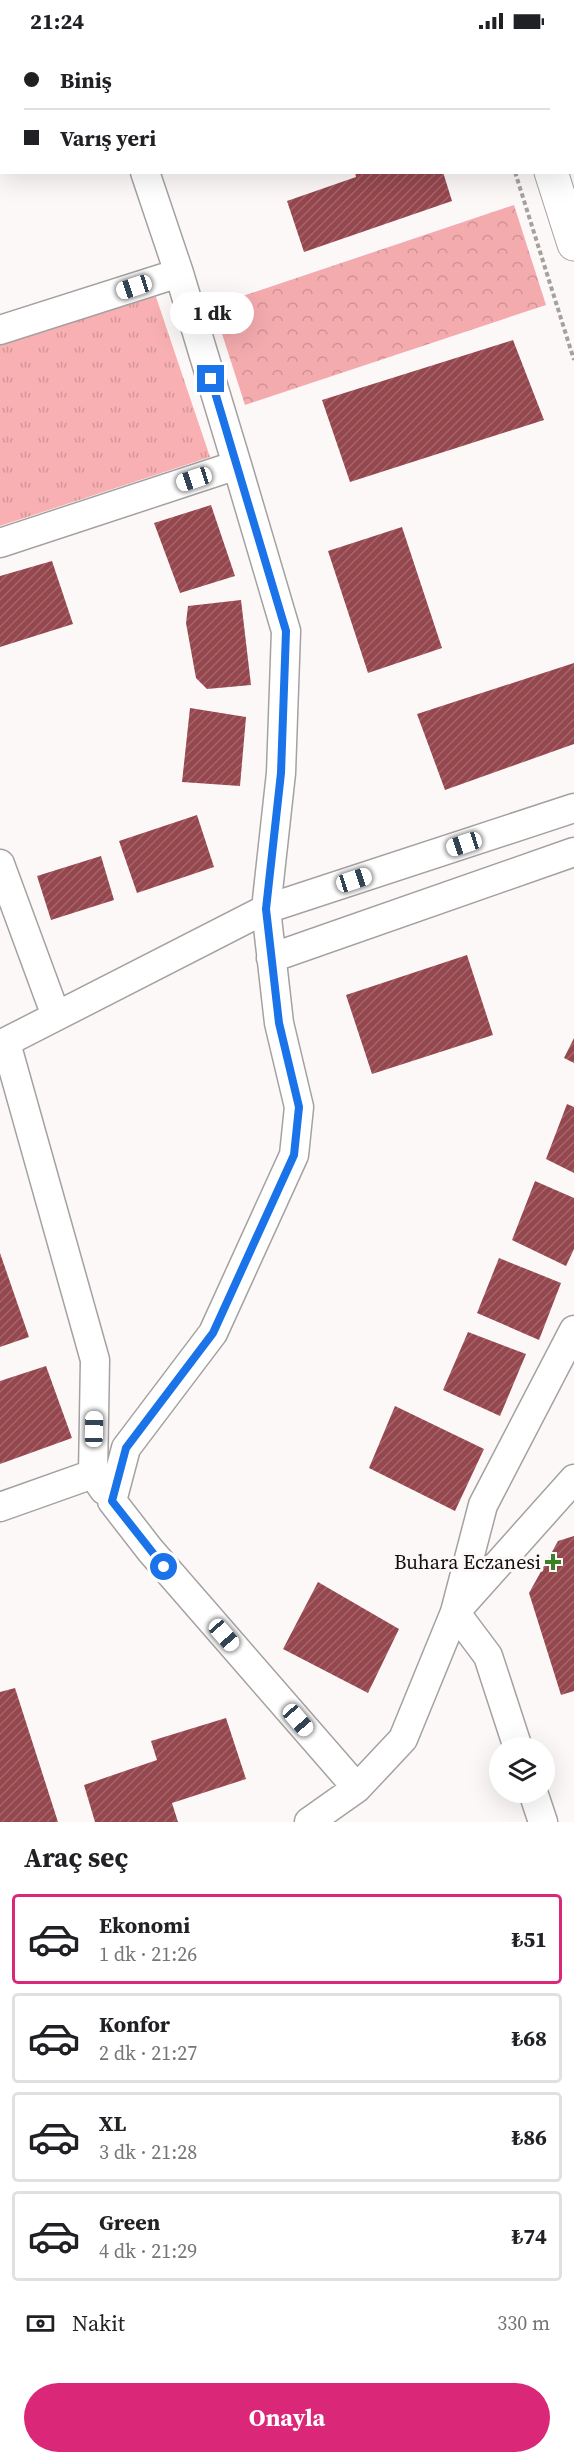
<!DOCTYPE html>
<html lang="tr">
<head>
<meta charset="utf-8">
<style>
	body { margin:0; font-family:"Source Serif 4",serif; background:#f6f6f6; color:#202124; height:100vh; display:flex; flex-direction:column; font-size:22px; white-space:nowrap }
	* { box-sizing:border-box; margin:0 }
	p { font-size:20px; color:#757577 }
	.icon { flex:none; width:33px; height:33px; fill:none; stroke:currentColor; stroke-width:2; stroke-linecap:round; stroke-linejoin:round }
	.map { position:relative; height:1780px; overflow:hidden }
	.sheet { display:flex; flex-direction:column; background:#fff; flex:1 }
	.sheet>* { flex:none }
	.hud { position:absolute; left:0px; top:0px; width:574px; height:132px; box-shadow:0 6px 24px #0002; display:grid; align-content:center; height:132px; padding:0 24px; background:#fff }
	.buttons { position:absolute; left:489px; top:1695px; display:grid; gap:12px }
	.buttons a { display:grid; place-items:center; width:66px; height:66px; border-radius:50%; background:#fff; box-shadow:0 6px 24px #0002; font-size:30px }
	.end { position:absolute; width:27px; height:27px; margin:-14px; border:8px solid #1a73e8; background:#fff; box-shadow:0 0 0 3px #fff }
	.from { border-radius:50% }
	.bubble { position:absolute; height:42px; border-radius:21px; background:#fff; box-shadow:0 6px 24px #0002; font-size:20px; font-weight:700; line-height:42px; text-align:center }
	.car { position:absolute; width:18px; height:36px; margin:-18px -9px; border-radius:8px; box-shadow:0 0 4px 2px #0007; background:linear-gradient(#fff 24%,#345 0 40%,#fff 0 76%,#345 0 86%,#fff 0) }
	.hud b { display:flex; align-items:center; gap:21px; height:57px; font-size:22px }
	.hud b+b { border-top:2px solid #e0e0e0 }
	.hud i { width:15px; height:15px; background:#202124 }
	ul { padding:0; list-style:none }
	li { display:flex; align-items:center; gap:18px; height:90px; margin:0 12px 9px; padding:0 12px; border:3px solid #e0e0e0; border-radius:6px }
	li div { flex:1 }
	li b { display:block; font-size:22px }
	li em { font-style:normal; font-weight:700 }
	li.selected { border-color:#db2777 }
	li>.icon { width:54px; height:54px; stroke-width:1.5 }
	h2 { padding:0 24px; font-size:27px; line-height:72px }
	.pay { display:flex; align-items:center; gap:15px; height:66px; padding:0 24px; font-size:22px }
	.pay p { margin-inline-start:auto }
	.action { display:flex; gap:12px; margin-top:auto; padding:12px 24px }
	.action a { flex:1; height:69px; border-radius:36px; background:#db2777; color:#fff; font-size:24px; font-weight:700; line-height:69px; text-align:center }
	.status { display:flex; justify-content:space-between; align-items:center; height:42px; padding:0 30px; background:#fff; direction:ltr }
	.status svg { height:16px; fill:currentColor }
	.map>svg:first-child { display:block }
</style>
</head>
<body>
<div class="status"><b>21:24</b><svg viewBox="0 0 49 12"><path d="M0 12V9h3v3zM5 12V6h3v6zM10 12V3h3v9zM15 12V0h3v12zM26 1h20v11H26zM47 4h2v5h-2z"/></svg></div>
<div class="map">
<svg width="574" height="1780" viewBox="0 0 574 1780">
	<defs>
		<pattern id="forest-crowns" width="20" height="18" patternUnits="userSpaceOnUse" patternTransform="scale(1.5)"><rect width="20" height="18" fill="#f4abae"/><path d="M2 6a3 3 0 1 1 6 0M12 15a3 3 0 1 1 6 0" fill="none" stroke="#d09294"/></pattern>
		<pattern id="park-tufts" width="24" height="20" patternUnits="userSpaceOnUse" patternTransform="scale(1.5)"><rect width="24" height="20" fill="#f8b0b2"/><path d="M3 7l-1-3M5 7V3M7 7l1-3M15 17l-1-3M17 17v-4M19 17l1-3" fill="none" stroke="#d49698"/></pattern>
		<pattern id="building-hatch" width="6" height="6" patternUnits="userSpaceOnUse" patternTransform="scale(1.5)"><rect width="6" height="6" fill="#96464d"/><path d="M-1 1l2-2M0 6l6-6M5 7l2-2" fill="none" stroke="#a0686d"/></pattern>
	</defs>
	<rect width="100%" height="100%" fill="#fdf8f8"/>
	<path fill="url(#forest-crowns)" d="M514,163L546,263L245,363L213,264Z"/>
	<path fill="url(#park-tufts)" d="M155,252L210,415L0,484V303Z"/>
	<path fill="url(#building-hatch)" d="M355,130H443L452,159L304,210L287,159L356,135Z
		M513,298L544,378L350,440L322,358Z
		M211,463L235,534L180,551L154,481Z
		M402,485L442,606L368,631L328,509Z
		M52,519L73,582L0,605V534Z
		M241,558L251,643L207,647L196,636L186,581L188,564Z
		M574,621V702L445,748L417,672Z
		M190,666L246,675L240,744L182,740Z
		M197,773L214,825L137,851L119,799Z
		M101,814L114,858L51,878L37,834Z
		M467,913L493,993L372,1032L346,953Z
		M574,996V1021L564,1016Z
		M567,1062L574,1065V1131L546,1117Z
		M535,1139L574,1156V1207L566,1224L512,1198Z
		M0,1211L29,1295L0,1305Z
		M499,1216L561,1241L539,1298L477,1271Z
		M468,1290L526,1312L500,1374L443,1348Z
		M46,1324L72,1396L0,1422V1339Z
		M395,1364L484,1407L455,1469L369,1426Z
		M574,1494V1649L561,1653L529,1551L558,1499Z
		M318,1540L399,1587L368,1651L283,1607Z
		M15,1646L58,1780H0V1650Z
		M226,1676L246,1737L172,1761L178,1780H95L84,1743L157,1718L151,1699Z"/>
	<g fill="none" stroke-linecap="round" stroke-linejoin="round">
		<defs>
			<path id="minor" d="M100,0L101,2
				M0,288L179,231
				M237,423L286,589L281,731L266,867L279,981L299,1065L294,1113L213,1291L126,1406L112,1459L150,1508L357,1746
				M0,501L237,423L179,231L145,130
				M0,822L56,974
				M271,916L574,810
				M6,1001L95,1318L93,1432
				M0,1003L266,867L574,766
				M0,1465L93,1432L104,1448
				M458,1567L574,1437
				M455,1570L488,1614L518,1706
				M533,1750L543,1780
				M309,1780L357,1746L403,1697L455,1570L483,1463L574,1288"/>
			<path id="major" d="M507,0L508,2
				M546,0L547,2
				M573,83L574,86
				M551,130L574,202"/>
		</defs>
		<use href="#minor" stroke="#a5a1a1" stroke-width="31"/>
		<use href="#major" stroke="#a5a1a1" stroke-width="35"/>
		<path stroke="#a5a1a1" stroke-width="4" stroke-dasharray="4.5 3" stroke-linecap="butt" d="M472,0L473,2
			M515,130L574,318"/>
		<use href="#minor" stroke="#fff" stroke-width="28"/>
		<use href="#major" stroke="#fff" stroke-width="33"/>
	</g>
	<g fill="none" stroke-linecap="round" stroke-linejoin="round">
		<path stroke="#1a73e8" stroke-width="8" d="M164,1525L112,1459L126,1406L213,1291L294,1113L299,1065L279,981L266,867L281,731L286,589L211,337"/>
	</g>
	<path fill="#3a8126" stroke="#fdf8f8" stroke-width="2" d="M550 1511h6v6h6v6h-6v6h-6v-6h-6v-6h6z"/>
	<g text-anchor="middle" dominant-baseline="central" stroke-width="6" stroke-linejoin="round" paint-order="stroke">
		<g font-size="20" fill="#100e0e" stroke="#fdf8f8" text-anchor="end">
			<text x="541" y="1520">Buhara Eczanesi</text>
		</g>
	</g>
</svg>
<div class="buttons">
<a><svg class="icon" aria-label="layers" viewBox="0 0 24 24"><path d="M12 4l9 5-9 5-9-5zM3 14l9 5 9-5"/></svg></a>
</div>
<i class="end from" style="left:164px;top:1525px"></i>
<i class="end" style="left:211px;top:337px"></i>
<div class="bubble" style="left:170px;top:250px;width:84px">1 dk</div>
<i class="car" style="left:134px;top:245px;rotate:252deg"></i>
<i class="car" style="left:194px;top:437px;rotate:252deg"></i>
<i class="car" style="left:464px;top:802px;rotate:252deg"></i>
<i class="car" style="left:354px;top:838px;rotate:72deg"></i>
<i class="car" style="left:94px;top:1387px;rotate:1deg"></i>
<i class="car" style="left:224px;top:1593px;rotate:139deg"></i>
<i class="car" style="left:298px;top:1678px;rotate:139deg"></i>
<div class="hud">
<b><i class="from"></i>Biniş</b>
<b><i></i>Varış yeri</b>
</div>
</div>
<section class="sheet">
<h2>Araç seç</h2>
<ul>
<li class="selected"><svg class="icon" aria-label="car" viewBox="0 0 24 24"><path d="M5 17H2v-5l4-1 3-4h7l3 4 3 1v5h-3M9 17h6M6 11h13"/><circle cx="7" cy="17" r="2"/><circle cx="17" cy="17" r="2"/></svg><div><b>Ekonomi</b><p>1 dk · 21:26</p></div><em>₺51</em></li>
<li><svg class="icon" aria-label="car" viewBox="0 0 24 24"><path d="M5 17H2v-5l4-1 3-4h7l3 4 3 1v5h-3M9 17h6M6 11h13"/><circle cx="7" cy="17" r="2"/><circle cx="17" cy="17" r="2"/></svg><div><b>Konfor</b><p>2 dk · 21:27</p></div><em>₺68</em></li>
<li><svg class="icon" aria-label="car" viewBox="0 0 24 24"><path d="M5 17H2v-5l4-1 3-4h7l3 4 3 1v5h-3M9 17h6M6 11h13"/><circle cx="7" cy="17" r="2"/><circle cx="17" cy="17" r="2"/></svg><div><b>XL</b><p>3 dk · 21:28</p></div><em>₺86</em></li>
<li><svg class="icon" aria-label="car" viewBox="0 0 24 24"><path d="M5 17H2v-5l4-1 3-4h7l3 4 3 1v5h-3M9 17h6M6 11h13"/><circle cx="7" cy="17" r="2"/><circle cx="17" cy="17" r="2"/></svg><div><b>Green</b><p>4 dk · 21:29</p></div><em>₺74</em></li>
</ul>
<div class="pay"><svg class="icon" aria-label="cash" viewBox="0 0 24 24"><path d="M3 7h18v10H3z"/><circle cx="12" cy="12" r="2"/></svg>Nakit<p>330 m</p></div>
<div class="action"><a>Onayla</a></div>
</section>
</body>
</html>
